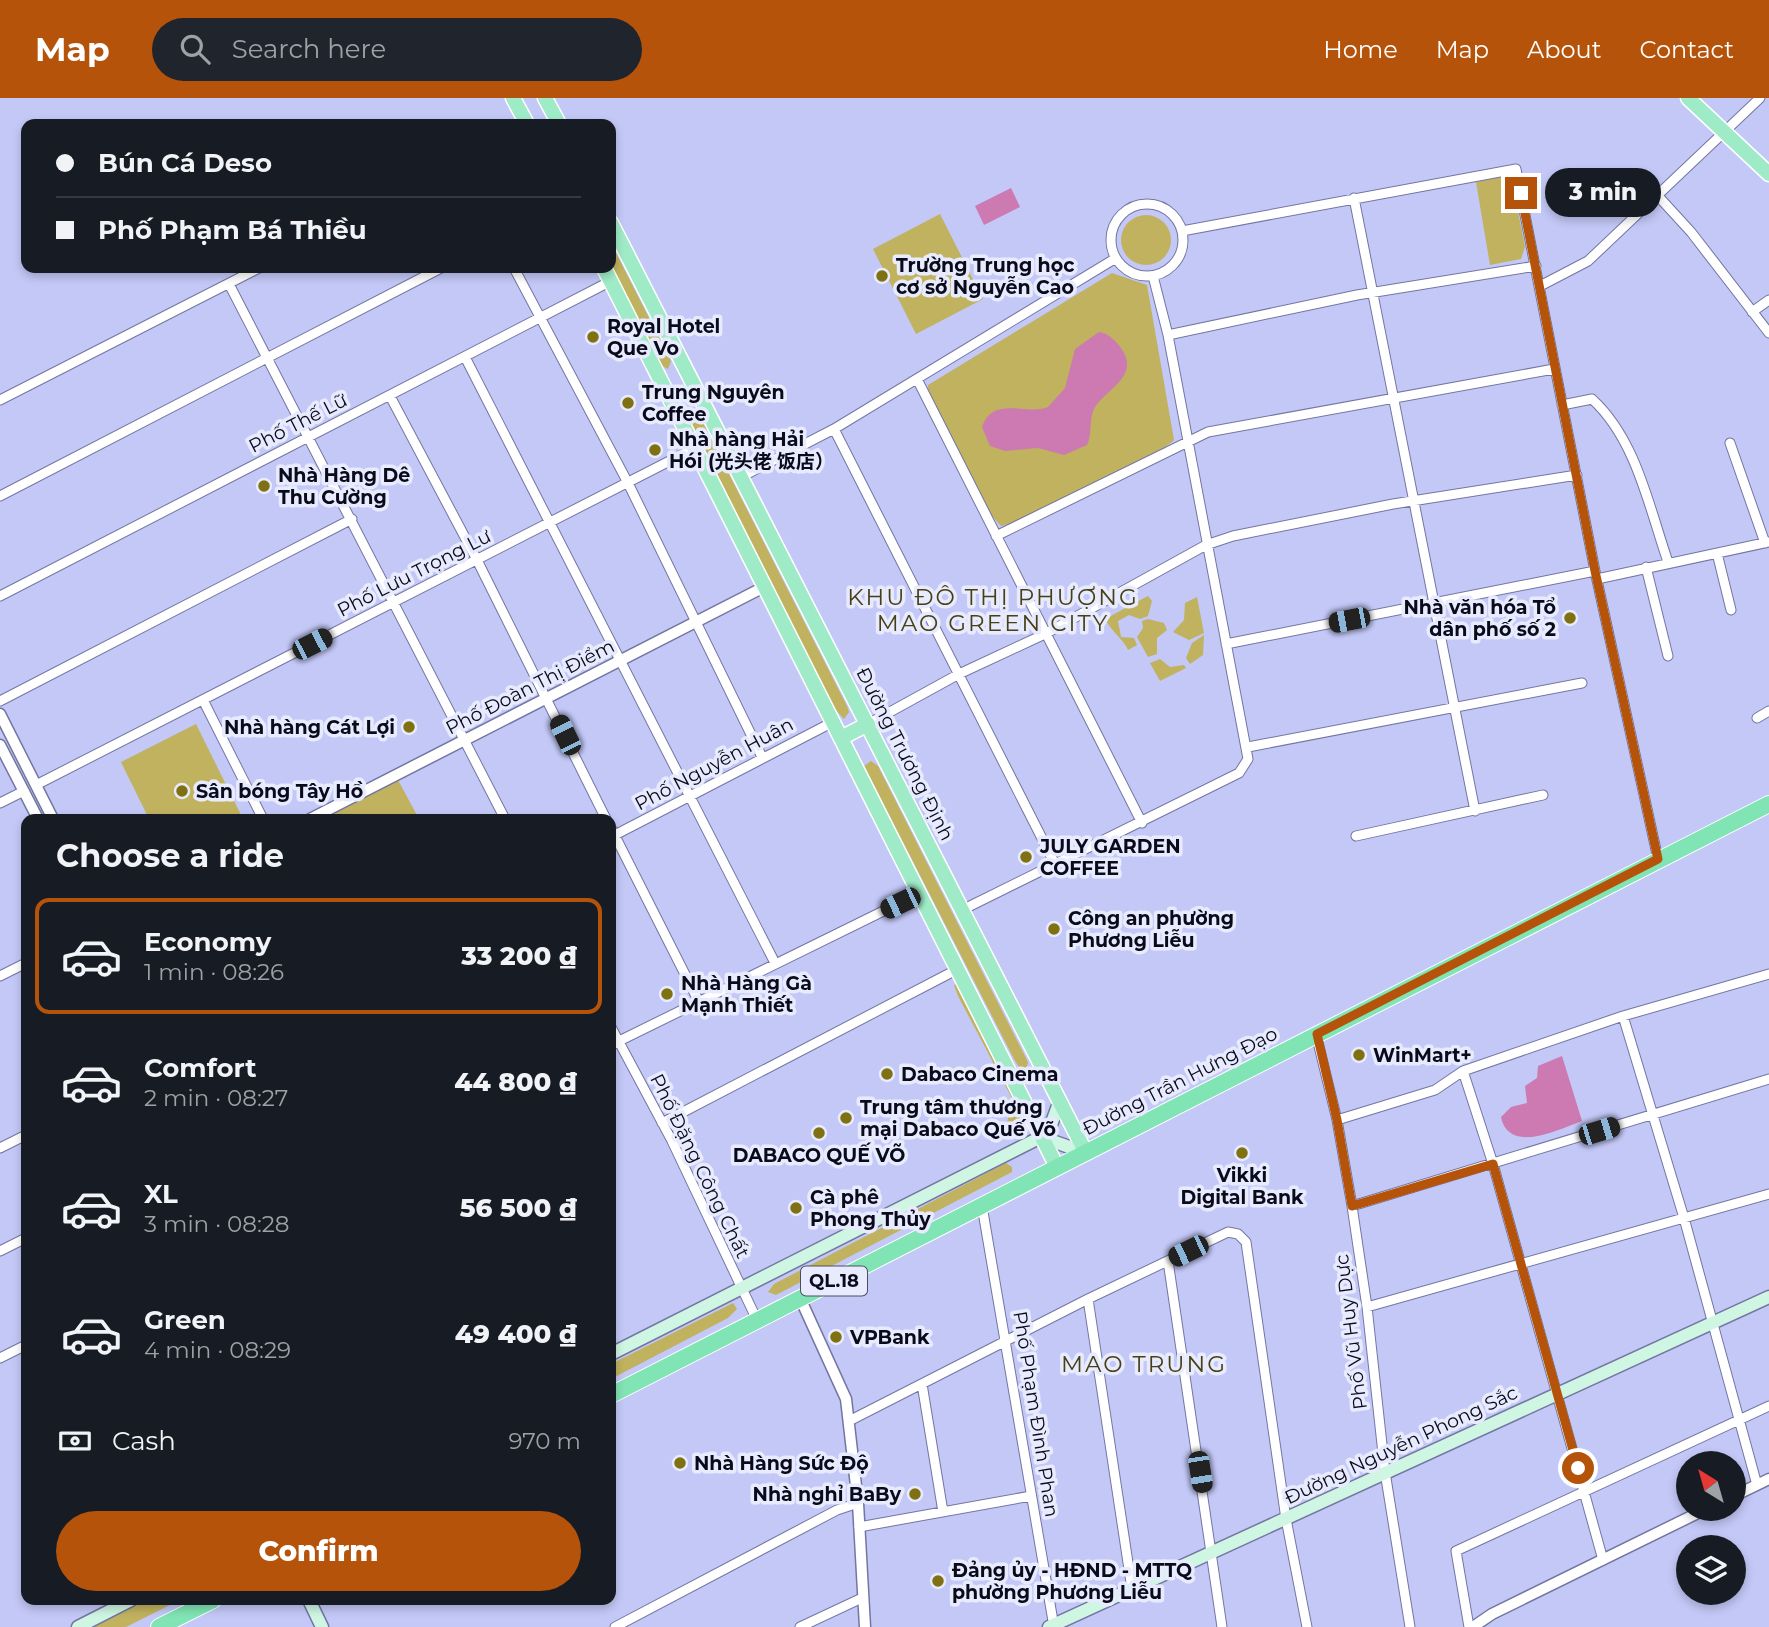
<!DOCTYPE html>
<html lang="en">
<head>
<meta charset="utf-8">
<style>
	body { margin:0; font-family:Montserrat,"Noto Sans SC",sans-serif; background:#20242c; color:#f1f3f6; height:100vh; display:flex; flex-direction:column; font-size:26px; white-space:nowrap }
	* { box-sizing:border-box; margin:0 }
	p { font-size:23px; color:#9ea1a6 }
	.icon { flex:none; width:38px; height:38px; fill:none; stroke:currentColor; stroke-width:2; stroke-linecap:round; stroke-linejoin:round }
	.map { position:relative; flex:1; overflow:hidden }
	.side { position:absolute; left:21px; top:716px; width:595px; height:791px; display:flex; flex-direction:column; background:#171b24; border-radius:14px; box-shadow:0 4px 10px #0003 }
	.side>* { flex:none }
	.banner { position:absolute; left:21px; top:21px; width:595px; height:154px; border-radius:14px; box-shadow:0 4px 10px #0003; display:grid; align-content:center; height:154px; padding:0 35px; background:#171b24 }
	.needle { width:46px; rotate:323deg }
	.buttons { position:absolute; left:1676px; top:1353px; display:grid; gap:14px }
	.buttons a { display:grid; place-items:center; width:70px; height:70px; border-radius:50%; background:#171b24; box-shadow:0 4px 10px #0003; font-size:35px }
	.end { position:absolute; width:32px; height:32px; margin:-16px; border:9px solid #b45309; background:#fff; box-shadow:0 0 0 4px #fff }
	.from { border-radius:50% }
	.bubble { position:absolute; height:49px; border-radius:24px; background:#171b24; box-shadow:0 4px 10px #0003; font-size:23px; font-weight:800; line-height:49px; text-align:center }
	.car { position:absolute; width:21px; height:42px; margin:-21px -10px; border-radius:9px; box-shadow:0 0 5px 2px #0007; background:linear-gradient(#222 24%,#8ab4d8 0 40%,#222 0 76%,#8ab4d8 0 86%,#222 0) }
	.banner b { display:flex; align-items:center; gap:24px; height:66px; font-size:26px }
	.banner b+b { border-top:2px solid #363941 }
	.banner i { width:18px; height:18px; background:#f1f3f6 }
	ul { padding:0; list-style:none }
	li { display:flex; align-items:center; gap:21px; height:116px; margin:0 14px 10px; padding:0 21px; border:4px solid transparent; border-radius:14px }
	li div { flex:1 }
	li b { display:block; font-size:26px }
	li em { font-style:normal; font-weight:800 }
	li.selected { border-color:#b45309 }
	li>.icon { width:63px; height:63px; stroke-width:1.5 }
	h2 { padding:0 35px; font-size:32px; line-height:84px }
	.pay { display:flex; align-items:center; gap:18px; height:77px; padding:0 35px; font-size:26px }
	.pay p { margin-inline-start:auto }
	.primary-button { display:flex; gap:14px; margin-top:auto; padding:14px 35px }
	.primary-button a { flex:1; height:80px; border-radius:42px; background:#b45309; color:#fff; font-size:28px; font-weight:800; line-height:80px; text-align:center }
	header { display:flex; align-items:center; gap:42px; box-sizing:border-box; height:98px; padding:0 35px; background:#b45309; color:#fff }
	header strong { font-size:33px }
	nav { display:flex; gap:38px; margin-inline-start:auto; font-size:24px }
	.search { width:490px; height:63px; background:#20242c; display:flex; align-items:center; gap:18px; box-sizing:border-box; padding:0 24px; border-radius:38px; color:#9ea1a6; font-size:26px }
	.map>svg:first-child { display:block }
</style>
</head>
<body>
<header>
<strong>Map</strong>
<div class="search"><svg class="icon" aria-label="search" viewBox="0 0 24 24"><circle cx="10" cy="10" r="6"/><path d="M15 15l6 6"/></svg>Search here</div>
<nav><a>Home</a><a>Map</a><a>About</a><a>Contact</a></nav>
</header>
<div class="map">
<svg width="1769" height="1529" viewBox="0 0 1769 1529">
	<rect width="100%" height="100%" fill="#c3c8f7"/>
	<path fill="#c0b25e" d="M1504,78L1512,83L1525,149L1521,161L1490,167L1476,84Z
		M940,116L983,201L916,236L873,151Z
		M1121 142a25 25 0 1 1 50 0a25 25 0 1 1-50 0Z
		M611,145L671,263L668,271L660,267L611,168Z
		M1112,175L1147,187L1174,342C1159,358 1024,424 1001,428L991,417L928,292V287Z
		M694,318L701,321L847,608L849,614L844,621L834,610L694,330L691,323Z
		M1148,498L1152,503L1148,518L1140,521L1129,517L1118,523L1121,539L1134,540L1137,547L1128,552C1124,542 1112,534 1105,521Z
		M1197,499L1204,535L1189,542L1173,534L1184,522L1185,505Z
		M1148,521L1164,525L1167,532L1157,540V556L1148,559L1137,539L1143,530L1142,523Z
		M1204,537L1203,557L1190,566L1186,560L1192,545Z
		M1160,561L1170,569L1184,567L1186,570L1160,583L1150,565Z
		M196,626L243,721H149L121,664Z
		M871,663L878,668L1028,964L1026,972L1020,971L1014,961L864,668Z
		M398,682L419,721H322Z
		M956,886L1014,1000V1004L958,898L954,887Z
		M1016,1006L1022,1021L1012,1038L1003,1042L1011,1008Z
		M1006,1065L1012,1069V1074L776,1197L768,1194L774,1186Z
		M733,1205L737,1211L728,1220L611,1281V1266Z
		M145,1502H180L126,1529H91Z"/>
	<path fill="#cc7ab1" d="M1011,90L1020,109L984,127L975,108Z
		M1099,234C1108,235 1115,242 1121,250C1141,278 1106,291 1095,309C1088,321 1093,335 1087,347L1064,357L1038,350L1005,353L990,348L982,329C994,297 1024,318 1048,309L1065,290L1075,251Z
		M1562,958L1582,1023C1560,1031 1509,1057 1501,1019L1511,1009L1527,1005L1525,988L1537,980L1538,968Z"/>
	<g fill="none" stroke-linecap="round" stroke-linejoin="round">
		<defs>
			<path id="minor" d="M1658,98L1691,134L1769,235
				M1354,100L1475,713
				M1111 142a36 36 0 1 1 72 0a36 36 0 1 1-72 0Z
				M1182,133L1516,71L1595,473L1658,761
				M514,170L628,385L762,659
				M229,186L505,721
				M1540,188L1588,163L1760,0
				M1752,214L1769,202
				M1168,237L1357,197L1536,168
				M465,259L775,865
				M917,281L1142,725
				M390,298L477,462L606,721
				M0,302L259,170
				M1562,307L1592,301C1636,341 1649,409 1668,464
				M834,331L1056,768
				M1730,345L1765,445
				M741,379L834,331L1116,160
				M0,398L441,170
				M996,438L1208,334L1554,271
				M1717,455L1731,512
				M1646,469L1668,558
				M1597,481L1769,444
				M0,498L611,183
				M1226,546L1595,473
				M203,602L263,721
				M0,603L352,421
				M1757,620L1769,613
				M868,626L959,576L1045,536L1206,447L1233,438L1393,406L1577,377
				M1248,649L1582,585
				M36,687L695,350
				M0,705L24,693
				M611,730L698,902
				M1356,738L1543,697
				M611,739L833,624
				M962,812L1239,675L1248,661L1168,237L1153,178
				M0,878L26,865
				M1623,918L1684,1120L1757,1387
				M611,929L672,1043L757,1222
				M1316,936L1337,1022L1352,1108L1367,1209L1385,1374L1410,1529
				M611,947L918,796
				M1463,973L1493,1066L1603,1462
				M1337,1022L1435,992L1463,973L1623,918L1769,876
				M662,1025L956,872
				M0,1050L26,1037
				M982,1108L1054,1529
				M1352,1108L1769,981
				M0,1153L26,1140
				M1168,1163L1222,1529
				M1088,1201L1132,1491
				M1367,1209L1769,1096
				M0,1260L26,1247
				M922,1286L943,1414
				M849,1323L1088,1201L1228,1134L1238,1136L1246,1144L1286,1421L1307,1529
				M859,1429L1031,1398
				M615,1529L837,1412L858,1405
				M800,1529L862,1500
				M1469,1529L1456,1453L1769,1308"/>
			<path id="tertiary" d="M0,616L53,721
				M0,647L38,721
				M310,721L766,488
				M800,1200L846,1301L858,1405L865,1529
				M1734,1398L1769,1381
				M1473,1529L1492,1516L1708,1410"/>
			<path id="secondary" d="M1041,1039L1086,1055
				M611,1256L1041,1039L1051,1027L1059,1005
				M309,1502L322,1529
				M78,1529L131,1502
				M1049,1529L1769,1199"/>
			<path id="primary" d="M513,0L527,26
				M545,0L559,26
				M1688,0L1769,76
				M611,125L1086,1055
				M604,170L1057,1069
				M841,640L868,626"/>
			<path id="trunk" d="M611,1297L1769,706
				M159,1529L213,1502"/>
		</defs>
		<use href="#minor" stroke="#7376a1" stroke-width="11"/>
		<use href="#tertiary" stroke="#7376a1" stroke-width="13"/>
		<use href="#secondary" stroke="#7376a1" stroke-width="15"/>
		<use href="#primary" stroke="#fff" stroke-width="17"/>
		<use href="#trunk" stroke="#fff" stroke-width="18"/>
		<use href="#minor" stroke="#fff" stroke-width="9"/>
		<use href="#tertiary" stroke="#fff" stroke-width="10"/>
		<use href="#secondary" stroke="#cff5e3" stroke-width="12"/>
		<use href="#primary" stroke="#a0ebc7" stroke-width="14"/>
		<use href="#trunk" stroke="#80e4b4" stroke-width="16"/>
	</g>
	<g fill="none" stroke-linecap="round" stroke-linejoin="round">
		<path stroke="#b45309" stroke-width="9" d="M1521,95L1595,473L1658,761L1317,936L1337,1022L1352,1108L1493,1066L1578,1370"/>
	</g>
	<g fill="#7f7111" stroke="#e8ebfe" stroke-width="2.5">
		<circle cx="882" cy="178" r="7"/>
		<circle cx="593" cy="239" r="7"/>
		<circle cx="628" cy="305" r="7"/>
		<circle cx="655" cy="352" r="7"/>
		<circle cx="264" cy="388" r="7"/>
		<circle cx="1570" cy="520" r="7"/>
		<circle cx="409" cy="629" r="7"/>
		<circle cx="182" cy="693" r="7"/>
		<circle cx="1026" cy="759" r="7"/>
		<circle cx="1054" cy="831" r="7"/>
		<circle cx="667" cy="896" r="7"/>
		<circle cx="1359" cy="957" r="7"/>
		<circle cx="887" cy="976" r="7"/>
		<circle cx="846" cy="1020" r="7"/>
		<circle cx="819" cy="1035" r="7"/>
		<circle cx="1242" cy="1055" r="7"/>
		<circle cx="796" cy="1110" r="7"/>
		<circle cx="836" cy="1239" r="7"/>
		<circle cx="680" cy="1365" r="7"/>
		<circle cx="915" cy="1396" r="7"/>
		<circle cx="938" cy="1483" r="7"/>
	</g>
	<g text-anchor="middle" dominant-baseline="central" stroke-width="7" stroke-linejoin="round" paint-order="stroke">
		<rect fill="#e8ebfe" stroke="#4c4e5e" stroke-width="2" x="801" y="1168.5" width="66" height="29" rx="5"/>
		<g font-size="18" font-weight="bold" fill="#090a1a">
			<text x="834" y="1183">QL.18</text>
		</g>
		<g font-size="19" font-weight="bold" fill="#090a1a" stroke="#e8ebfe" text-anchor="start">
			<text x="896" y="167">Trường Trung học<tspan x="896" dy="22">cơ sở Nguyễn Cao</tspan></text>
			<text x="607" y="228">Royal Hotel<tspan x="607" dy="22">Que Vo</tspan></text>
			<text x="642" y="294">Trung Nguyên<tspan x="642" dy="22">Coffee</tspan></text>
			<text x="669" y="341">Nhà hàng Hải<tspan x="669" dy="22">Hói (光头佬 饭店）</tspan></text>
			<text x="278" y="377">Nhà Hàng Dê<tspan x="278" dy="22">Thu Cường</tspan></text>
			<text x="1556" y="509" text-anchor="end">Nhà văn hóa Tổ<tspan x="1556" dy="22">dân phố số 2</tspan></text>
			<text x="395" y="629" text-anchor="end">Nhà hàng Cát Lợi</text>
			<text x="196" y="693">Sân bóng Tây Hồ</text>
			<text x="1040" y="748">JULY GARDEN<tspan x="1040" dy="22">COFFEE</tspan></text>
			<text x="1068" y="820">Công an phường<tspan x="1068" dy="22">Phương Liễu</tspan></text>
			<text x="681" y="885">Nhà Hàng Gà<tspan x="681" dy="22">Mạnh Thiết</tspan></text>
			<text x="1373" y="957">WinMart+</text>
			<text x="901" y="976">Dabaco Cinema</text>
			<text x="860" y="1009">Trung tâm thương<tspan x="860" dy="22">mại Dabaco Quế Võ</tspan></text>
			<text x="819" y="1057" text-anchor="middle">DABACO QUẾ VÕ</text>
			<text x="1242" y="1077" text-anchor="middle">Vikki<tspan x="1242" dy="22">Digital Bank</tspan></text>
			<text x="810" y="1099">Cà phê<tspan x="810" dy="22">Phong Thủy</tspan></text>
			<text x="850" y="1239">VPBank</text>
			<text x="694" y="1365">Nhà Hàng Sức Độ</text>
			<text x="901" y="1396" text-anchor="end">Nhà nghỉ BaBy</text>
			<text x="952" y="1472">Đảng ủy - HĐND - MTTQ<tspan x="952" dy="22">phường Phương Liễu</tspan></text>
		</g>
		<g font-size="19" fill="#090a1a" stroke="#e8ebfe">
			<text transform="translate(298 325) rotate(-27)">Phố Thế Lữ</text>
			<text transform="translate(414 475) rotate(-27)">Phố Lưu Trọng Lư</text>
			<text transform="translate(530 589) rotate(-27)">Phố Đoàn Thị Điểm</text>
			<text transform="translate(905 656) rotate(63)">Đường Trương Định</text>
			<text transform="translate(714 666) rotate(-28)">Phố Nguyễn Huân</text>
			<text transform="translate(1180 983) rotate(-27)">Đường Trần Hưng Đạo</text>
			<text transform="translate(700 1068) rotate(64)">Phố Đặng Công Chất</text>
			<text transform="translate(1351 1234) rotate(-97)">Phố Vũ Huy Dực</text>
			<text transform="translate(1036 1316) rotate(81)">Phố Phạm Đình Phan</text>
			<text transform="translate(1401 1347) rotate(-25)">Đường Nguyễn Phong Sắc</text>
		</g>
		<g font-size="23" letter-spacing="2" fill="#474017" stroke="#e8ebfe">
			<text x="993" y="499">KHU ĐÔ THỊ PHƯỢNG<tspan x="993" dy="26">MAO GREEN CITY</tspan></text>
			<text x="1144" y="1266">MAO TRUNG</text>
		</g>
	</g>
</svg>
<div class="buttons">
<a><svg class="needle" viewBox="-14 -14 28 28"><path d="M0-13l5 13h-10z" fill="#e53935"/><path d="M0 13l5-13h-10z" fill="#9ea1a6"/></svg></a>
<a><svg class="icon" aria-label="layers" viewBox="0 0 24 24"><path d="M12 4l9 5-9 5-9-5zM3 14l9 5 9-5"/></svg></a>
</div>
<i class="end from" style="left:1578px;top:1370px"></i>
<i class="end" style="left:1521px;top:95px"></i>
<div class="bubble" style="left:1545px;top:70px;width:116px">3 min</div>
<i class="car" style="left:1349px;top:522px;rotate:259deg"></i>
<i class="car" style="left:312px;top:546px;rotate:63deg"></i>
<i class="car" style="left:565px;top:637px;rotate:334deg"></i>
<i class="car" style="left:900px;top:805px;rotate:244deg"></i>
<i class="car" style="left:1599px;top:1033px;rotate:73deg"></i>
<i class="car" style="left:1188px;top:1153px;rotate:244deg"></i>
<i class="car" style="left:1200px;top:1374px;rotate:171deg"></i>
<div class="banner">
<b><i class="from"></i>Bún Cá Deso</b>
<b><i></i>Phố Phạm Bá Thiều</b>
</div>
<section class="side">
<h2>Choose a ride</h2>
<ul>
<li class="selected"><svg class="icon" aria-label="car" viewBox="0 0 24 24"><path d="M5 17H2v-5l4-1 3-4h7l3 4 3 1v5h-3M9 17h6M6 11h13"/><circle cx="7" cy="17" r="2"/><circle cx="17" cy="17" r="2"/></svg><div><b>Economy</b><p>1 min · 08:26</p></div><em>33 200 ₫</em></li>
<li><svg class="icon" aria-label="car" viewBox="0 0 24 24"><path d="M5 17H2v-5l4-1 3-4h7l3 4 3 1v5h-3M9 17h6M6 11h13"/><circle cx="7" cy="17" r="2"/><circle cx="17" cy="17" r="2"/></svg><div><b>Comfort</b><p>2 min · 08:27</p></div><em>44 800 ₫</em></li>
<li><svg class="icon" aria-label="car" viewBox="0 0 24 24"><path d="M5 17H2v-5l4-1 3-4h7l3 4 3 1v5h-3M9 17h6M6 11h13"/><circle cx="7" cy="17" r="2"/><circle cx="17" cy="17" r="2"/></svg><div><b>XL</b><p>3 min · 08:28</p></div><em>56 500 ₫</em></li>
<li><svg class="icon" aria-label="car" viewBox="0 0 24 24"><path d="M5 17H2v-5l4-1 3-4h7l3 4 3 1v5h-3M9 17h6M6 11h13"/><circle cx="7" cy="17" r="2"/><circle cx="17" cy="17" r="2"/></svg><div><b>Green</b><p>4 min · 08:29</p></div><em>49 400 ₫</em></li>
</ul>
<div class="pay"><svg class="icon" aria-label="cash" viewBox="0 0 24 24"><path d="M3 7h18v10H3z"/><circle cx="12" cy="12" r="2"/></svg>Cash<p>970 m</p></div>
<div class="primary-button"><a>Confirm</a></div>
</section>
</div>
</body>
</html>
